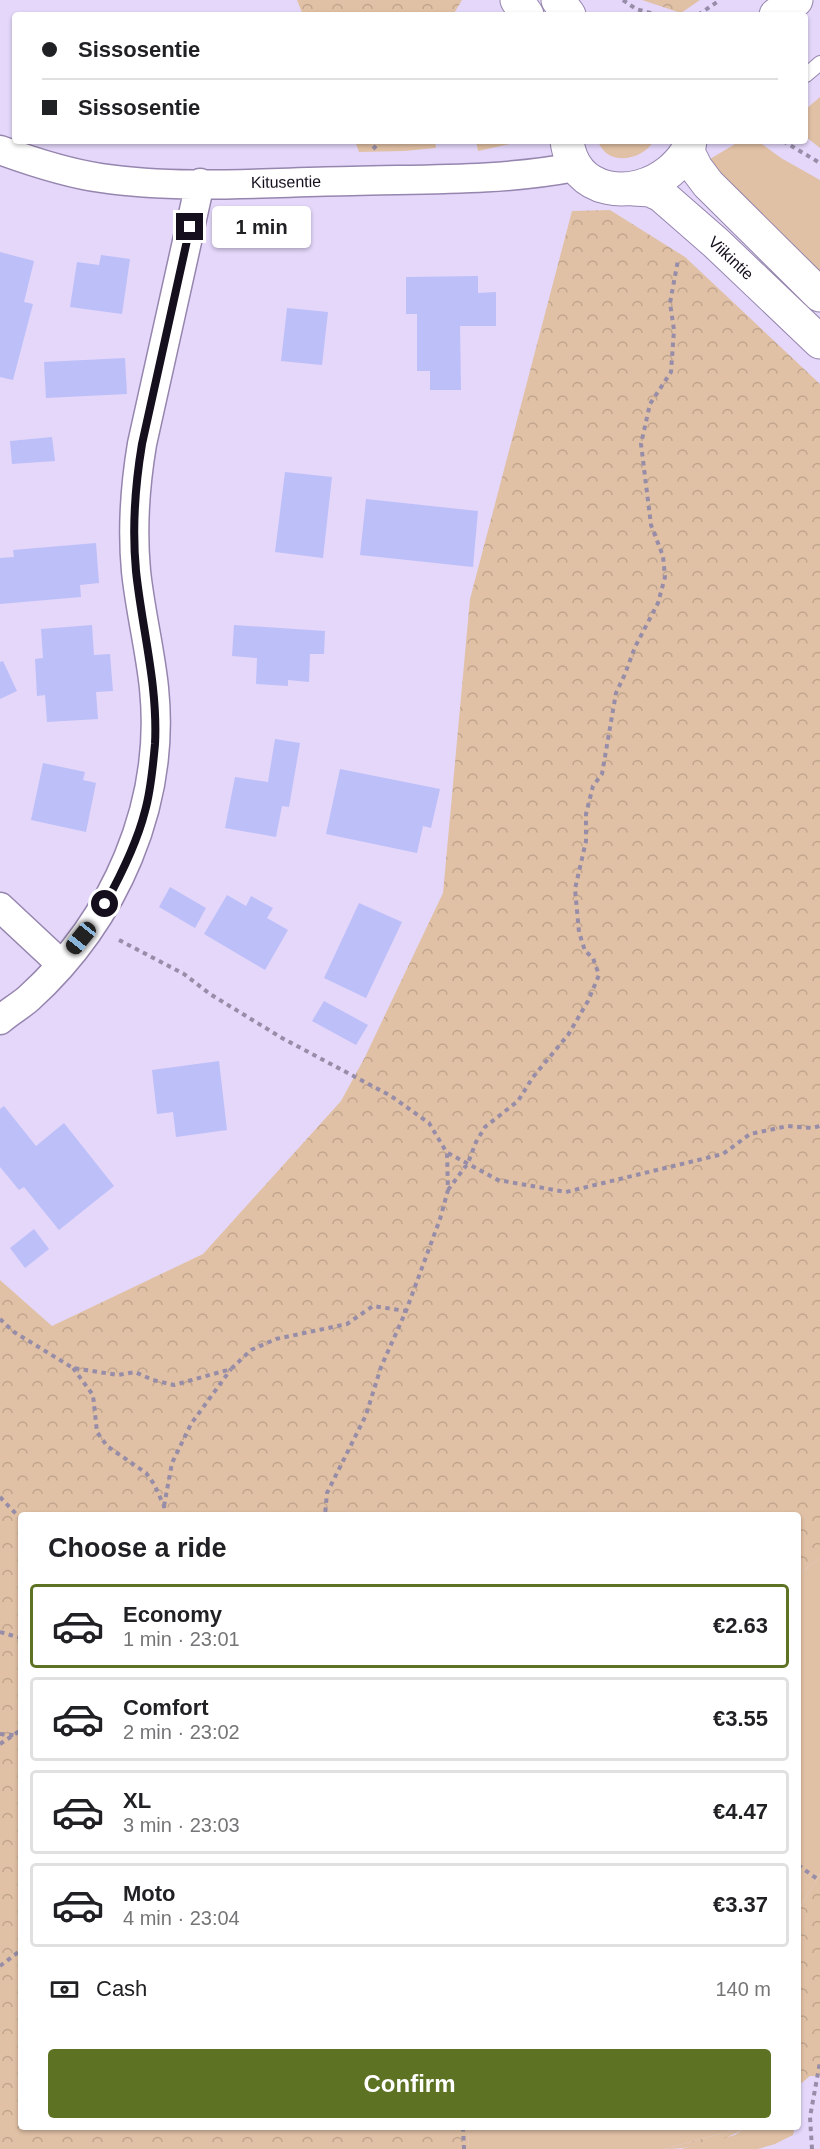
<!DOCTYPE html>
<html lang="en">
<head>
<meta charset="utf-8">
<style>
	body { margin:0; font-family:Arial,sans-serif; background:#f2f2f2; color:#202124; height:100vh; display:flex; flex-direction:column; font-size:22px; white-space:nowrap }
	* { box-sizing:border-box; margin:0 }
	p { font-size:20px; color:#757577 }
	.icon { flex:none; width:33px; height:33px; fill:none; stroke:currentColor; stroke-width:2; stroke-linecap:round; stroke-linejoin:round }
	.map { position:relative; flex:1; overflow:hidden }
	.sheet { position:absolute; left:18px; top:1512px; width:783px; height:618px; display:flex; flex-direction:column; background:#fff; border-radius:6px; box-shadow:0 2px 4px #0004 }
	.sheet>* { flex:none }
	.top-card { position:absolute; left:12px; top:12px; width:796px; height:132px; border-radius:6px; box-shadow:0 2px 4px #0004; display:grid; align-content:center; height:132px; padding:0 30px; background:#fff }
	.end { position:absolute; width:27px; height:27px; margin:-14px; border:8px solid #140e1d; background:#fff; box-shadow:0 0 0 3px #fff }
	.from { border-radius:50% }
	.bubble { position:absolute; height:42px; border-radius:6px; background:#fff; box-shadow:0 2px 4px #0004; font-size:20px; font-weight:600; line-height:42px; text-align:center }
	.car { position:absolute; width:18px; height:36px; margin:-18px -9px; border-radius:8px; box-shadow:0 0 4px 2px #0007; background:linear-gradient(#222 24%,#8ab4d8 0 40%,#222 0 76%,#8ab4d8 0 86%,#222 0) }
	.top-card b { display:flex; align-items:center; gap:21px; height:57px; font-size:22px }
	.top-card b+b { border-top:2px solid #e0e0e0 }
	.top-card i { width:15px; height:15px; background:#202124 }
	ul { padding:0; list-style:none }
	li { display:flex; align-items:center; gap:18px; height:84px; margin:0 12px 9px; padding:0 18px; border:3px solid #e0e0e0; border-radius:6px }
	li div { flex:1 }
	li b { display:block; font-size:22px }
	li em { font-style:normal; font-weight:600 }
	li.current { border-color:#5d7223 }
	li>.icon { width:54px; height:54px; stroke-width:1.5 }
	h2 { padding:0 30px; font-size:27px; line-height:72px }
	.pay { display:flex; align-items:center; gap:15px; height:66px; padding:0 30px; font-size:22px }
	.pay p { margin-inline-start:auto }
	.action { display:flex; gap:12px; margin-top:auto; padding:12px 30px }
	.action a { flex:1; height:69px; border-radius:6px; background:#5d7223; color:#fff; font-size:24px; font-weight:600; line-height:69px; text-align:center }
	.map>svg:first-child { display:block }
</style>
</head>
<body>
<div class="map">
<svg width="820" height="2149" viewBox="0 0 820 2149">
	<defs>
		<pattern id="forest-crowns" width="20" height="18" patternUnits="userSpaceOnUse" patternTransform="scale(1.5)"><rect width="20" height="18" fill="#e1c1a5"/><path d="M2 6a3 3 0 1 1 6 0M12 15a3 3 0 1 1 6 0" fill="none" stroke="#c0a58e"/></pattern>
	</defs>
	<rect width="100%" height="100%" fill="#e4d7fa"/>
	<path fill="#e1c1a5" d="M820,97V148L806,137V109Z
		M598,141H654C641,161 607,167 598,141Z
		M740,141H758L781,158L820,180V271L728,185L710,159Z
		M820,1558V1874L801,1906L798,1917V1575Z
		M468,2127H736L735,2130L664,2149H469Z
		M746,2127H795L793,2135L775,2144L758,2149H681L735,2135Z"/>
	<path fill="url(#forest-crowns)" d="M297,0H462L453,15H303Z
		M642,0H700L681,13Z
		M355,141H435L436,148L404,151L359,152Z
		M476,141H524L478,151Z
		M610,210L685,257L820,384V1558L798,1575V1515H21V2127H468L469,2149H0V1280L52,1326L203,1254L341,1101L365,1057L443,893L470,599L572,211Z
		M820,1874V2076H810L798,2086V1917L801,1906Z
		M736,2127H746C726,2142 688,2149 664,2149L735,2130Z"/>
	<path fill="#bdbff9" d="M0,252L34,261L24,302L33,304L13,380L0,377Z
		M101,255L130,259L122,314L70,307L77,262L99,265Z
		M478,276V293L496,292V326H460L461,390H430V371H417V314H406V277Z
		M287,308L328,312L322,365L281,361Z
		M125,358L127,394L46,398L44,362Z
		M52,437L55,461L12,464L10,441Z
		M285,472L332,477L323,558L275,552Z
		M366,499L478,511L473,567L360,555Z
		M96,543L99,583L80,585L81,597L0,604V558L14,557L13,550Z
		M92,625L94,655L110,654L113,691L96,692L98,719L47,722L45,695L37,696L35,659L43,658L41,629Z
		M234,625L325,631L324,654H310L309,682L288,680V686L256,684L257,658L232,656Z
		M3,661L17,691L0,699V662Z
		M275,739L300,743L289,807L282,806L276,837L225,828L235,777L268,782Z
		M43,763L85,772L83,780L96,783L86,832L31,820Z
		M340,769L440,789L431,828L423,826L417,853L326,834Z
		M170,887L206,908L195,928L159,907Z
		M227,895L246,906L251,896L273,908L267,918L288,930L265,970L204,934Z
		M359,903L402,922L366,998L324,978Z
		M324,1001L368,1025L356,1045L312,1021Z
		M219,1061L227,1130L176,1137L173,1112L157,1114L152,1070Z
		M4,1106L36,1146L64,1123L114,1186L59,1230L24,1187L19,1190L0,1167V1109Z
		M34,1229L49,1249L25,1268L10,1248Z"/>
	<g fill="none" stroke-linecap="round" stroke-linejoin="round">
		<defs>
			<path id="lane" d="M806,75L820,63"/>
			<path id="street" d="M0,150C33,162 66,173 101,178C181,190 271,182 352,181C426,179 502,181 575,167
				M0,907L61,964
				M0,1020C9,1012 20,1006 29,998C115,920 166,804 154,688C150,649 140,610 136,571C132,528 135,486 142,444L200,183"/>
			<path id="secondary" d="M776,15L796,0"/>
			<path id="primary" d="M517,0L527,15
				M558,0L569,15
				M567,141C574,195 634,201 670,171C679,163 689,153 690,141
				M688,152L696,168L708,184L820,295
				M634,189L650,190L661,195L716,243L820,342"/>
		</defs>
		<use href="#lane" stroke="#9685ae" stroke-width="16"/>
		<use href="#street" stroke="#9685ae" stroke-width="31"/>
		<use href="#secondary" stroke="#9685ae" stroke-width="35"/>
		<use href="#primary" stroke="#9685ae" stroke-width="35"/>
		<path stroke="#978da8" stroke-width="4" stroke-dasharray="4.5 4.5" stroke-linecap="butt" d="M623,0L636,9L658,15
			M698,15L720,0
			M783,141L820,163
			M373,149L381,141
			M119,940L184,974L210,994L282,1038L391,1096L429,1123L447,1153L448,1190L440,1219L406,1311L381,1367L366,1415L327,1493L325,1515
			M448,1153L498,1180L566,1192L723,1154L750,1134L788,1126L812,1128L820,1126
			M448,1190L468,1163L476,1142L485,1127L518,1101L533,1077L568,1035L588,1001L599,975L593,958L585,951L579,932L575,889L586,841V814L593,786L602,774L616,693L625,674L635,647L658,603L665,577L663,556L651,525L641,444L650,404L671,372L674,330L670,303L678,260
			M0,1319L14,1332L73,1368L118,1375L135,1372L153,1380L174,1385L231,1369L251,1350L276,1339L347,1324L373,1306L406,1311
			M73,1368L93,1395L97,1432L107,1446L146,1473L154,1484L164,1506L165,1515
			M0,1497L21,1519
			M164,1506L172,1463L191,1424L231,1369
			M0,1632L21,1638
			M0,1734L14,1735
			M0,1744L21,1730
			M798,1865L820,1881
			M0,1966L21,1950
			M463,2127L464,2149
			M812,2149L810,2117L820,2062"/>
		<use href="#lane" stroke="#fff" stroke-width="14"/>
		<use href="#street" stroke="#fff" stroke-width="28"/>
		<use href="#secondary" stroke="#fff" stroke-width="33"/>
		<use href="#primary" stroke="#fff" stroke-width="33"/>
	</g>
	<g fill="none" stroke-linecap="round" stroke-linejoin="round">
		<path stroke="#140e1d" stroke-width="8" d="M105,904C121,875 137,843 145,811C151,790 153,766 155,744C158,685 142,629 136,571C132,529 135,486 142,444L190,227"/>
	</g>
	<g text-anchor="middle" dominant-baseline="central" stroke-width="4.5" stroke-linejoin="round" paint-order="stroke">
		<g font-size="16" fill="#140e1d" stroke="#fff">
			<text transform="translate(286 182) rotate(-1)">Kitusentie</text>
			<text transform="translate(731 258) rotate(43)">Viikintie</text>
		</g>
	</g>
</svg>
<i class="end from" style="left:105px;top:904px"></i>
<i class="end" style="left:190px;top:227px"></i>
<div class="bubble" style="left:212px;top:206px;width:99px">1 min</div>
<i class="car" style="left:81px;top:938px;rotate:219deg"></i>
<div class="top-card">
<b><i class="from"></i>Sissosentie</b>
<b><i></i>Sissosentie</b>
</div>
<section class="sheet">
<h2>Choose a ride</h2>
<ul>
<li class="current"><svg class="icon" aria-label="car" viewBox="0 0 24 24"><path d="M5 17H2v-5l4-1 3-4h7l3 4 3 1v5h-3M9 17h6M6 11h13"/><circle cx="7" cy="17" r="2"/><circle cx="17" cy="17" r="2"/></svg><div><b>Economy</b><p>1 min · 23:01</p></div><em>€2.63</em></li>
<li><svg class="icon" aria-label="car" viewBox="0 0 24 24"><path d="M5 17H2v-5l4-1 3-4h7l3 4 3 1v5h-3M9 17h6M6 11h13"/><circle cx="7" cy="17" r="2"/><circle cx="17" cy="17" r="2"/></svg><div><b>Comfort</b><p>2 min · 23:02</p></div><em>€3.55</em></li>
<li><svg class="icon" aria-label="car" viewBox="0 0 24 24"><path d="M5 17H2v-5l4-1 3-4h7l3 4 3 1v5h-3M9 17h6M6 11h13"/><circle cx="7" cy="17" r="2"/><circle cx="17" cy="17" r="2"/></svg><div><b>XL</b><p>3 min · 23:03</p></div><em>€4.47</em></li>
<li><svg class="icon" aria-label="car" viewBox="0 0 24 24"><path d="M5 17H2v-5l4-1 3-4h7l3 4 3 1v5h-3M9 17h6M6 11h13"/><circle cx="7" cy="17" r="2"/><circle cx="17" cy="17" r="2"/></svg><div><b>Moto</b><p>4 min · 23:04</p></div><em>€3.37</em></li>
</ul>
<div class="pay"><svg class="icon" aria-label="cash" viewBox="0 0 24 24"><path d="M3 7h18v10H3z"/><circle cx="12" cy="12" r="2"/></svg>Cash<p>140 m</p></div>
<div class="action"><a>Confirm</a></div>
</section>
</div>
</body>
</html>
